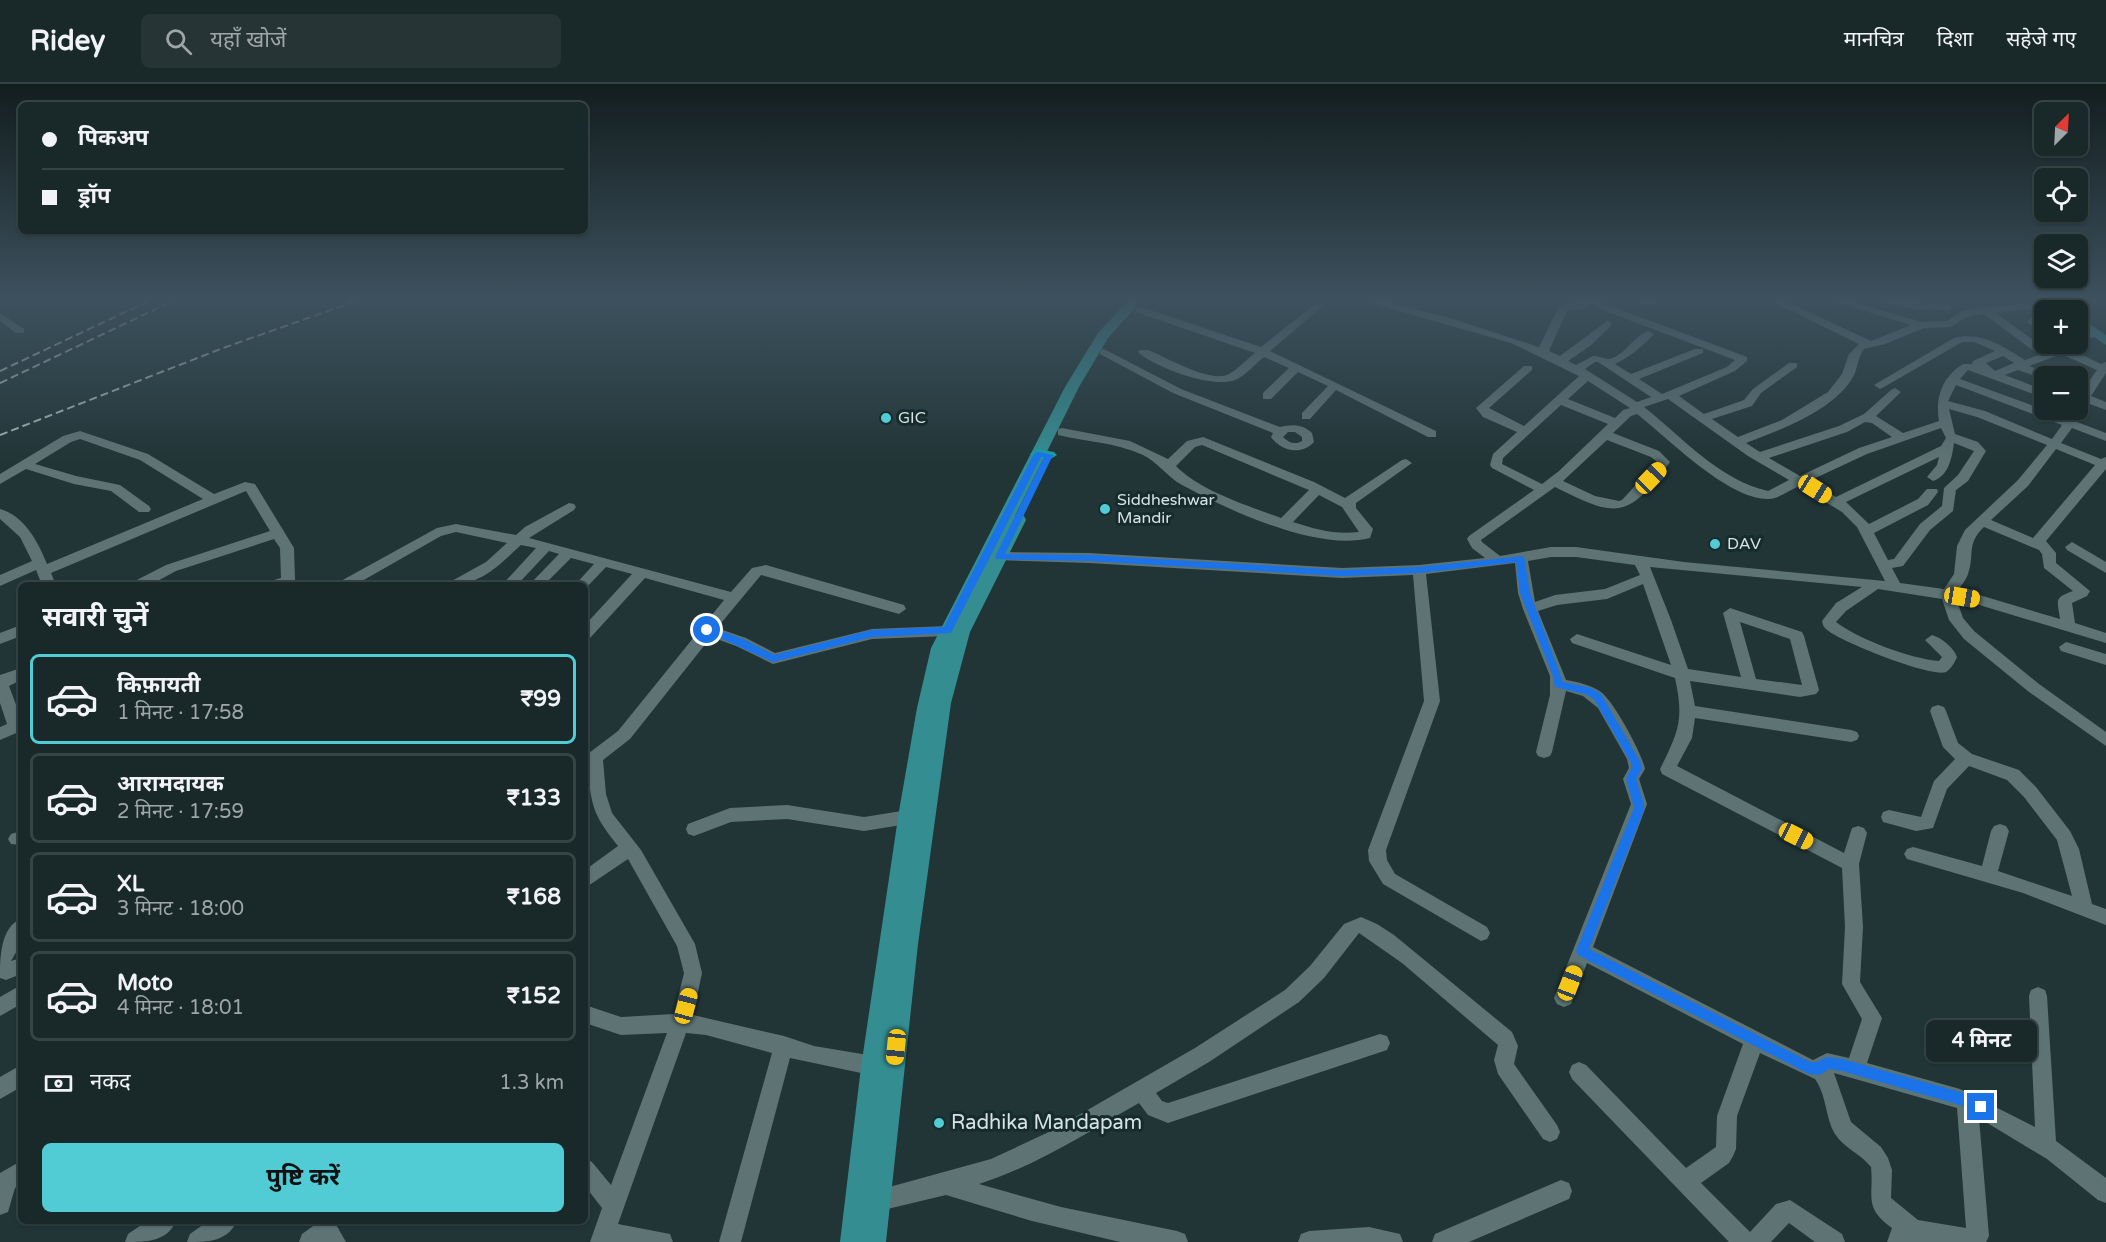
<!DOCTYPE html>
<html lang="hi">
<head>
<meta charset="utf-8">
<style>
	body { margin:0; font-family:"Varela Round","Noto Sans Devanagari",sans-serif; background:#263435; color:#f1f3f6; height:100vh; display:flex; flex-direction:column; font-size:22px; white-space:nowrap }
	* { box-sizing:border-box; margin:0 }
	p { font-size:20px; color:#9fa6a8 }
	.icon { flex:none; width:33px; height:33px; fill:none; stroke:currentColor; stroke-width:2; stroke-linecap:round; stroke-linejoin:round }
	.map { position:relative; flex:1; overflow:hidden }
	.details { position:absolute; left:18px; top:498px; width:570px; height:642px; display:flex; flex-direction:column; background:#192829; border-radius:9px; box-shadow:0 2px 4px #0004,0 0 0 2px #374446 }
	.details>* { flex:none }
	.banner { position:absolute; left:18px; top:18px; width:570px; height:132px; border-radius:9px; box-shadow:0 2px 4px #0004,0 0 0 2px #374446; display:grid; align-content:center; height:132px; padding:0 24px; background:#192829 }
	.needle { width:39px; rotate:24deg }
	.buttons { position:absolute; left:2034px; top:18px; display:grid; gap:12px }
	.buttons a { display:grid; place-items:center; width:54px; height:54px; border-radius:9px; background:#192829; box-shadow:0 2px 4px #0004,0 0 0 2px #374446; font-size:30px }
	.end { position:absolute; width:27px; height:27px; margin:-14px; border:8px solid #1a73e8; background:#fff; box-shadow:0 0 0 3px #fff }
	.from { border-radius:50% }
	.bubble { position:absolute; height:42px; border-radius:9px; background:#192829; box-shadow:0 2px 4px #0004,0 0 0 2px #374446; font-size:20px; font-weight:700; line-height:42px; text-align:center }
	.car { position:absolute; width:18px; height:36px; margin:-18px -9px; border-radius:8px; box-shadow:0 0 4px 2px #0007; background:linear-gradient(#f5c518 24%,#345 0 40%,#f5c518 0 76%,#345 0 86%,#f5c518 0) }
	.banner b { display:flex; align-items:center; gap:21px; height:57px; font-size:22px }
	.banner b+b { border-top:2px solid #374446 }
	.banner i { width:15px; height:15px; background:#f1f3f6 }
	ul { padding:0; list-style:none }
	li { display:flex; align-items:center; gap:18px; height:90px; margin:0 12px 9px; padding:0 12px; border:3px solid #374446; border-radius:9px }
	li div { flex:1 }
	li b { display:block; font-size:22px }
	li em { font-style:normal; font-weight:700 }
	li.selected { border-color:#51ccd4 }
	li>.icon { width:54px; height:54px; stroke-width:1.5 }
	h2 { padding:0 24px; font-size:27px; line-height:72px }
	.pay { display:flex; align-items:center; gap:15px; height:66px; padding:0 24px; font-size:22px }
	.pay p { margin-inline-start:auto }
	.button { display:flex; gap:12px; margin-top:auto; padding:12px 24px }
	.button a { flex:1; height:69px; border-radius:9px; background:#51ccd4; color:#111; font-size:24px; font-weight:700; line-height:69px; text-align:center }
	header { display:flex; align-items:center; gap:36px; box-sizing:border-box; height:84px; padding:0 30px; background:#192829; border-bottom:2px solid #374446 }
	header strong { font-size:28px }
	nav { display:flex; gap:33px; margin-inline-start:auto; font-size:21px }
	.search { width:420px; height:54px; background:#263435; display:flex; align-items:center; gap:15px; box-sizing:border-box; padding:0 21px; border-radius:9px; color:#9fa6a8; font-size:22px }
	.map>svg:first-child { display:block }
</style>
</head>
<body>
<header>
<strong>Ridey</strong>
<div class="search"><svg class="icon" aria-label="search" viewBox="0 0 24 24"><circle cx="10" cy="10" r="6"/><path d="M15 15l6 6"/></svg>यहाँ खोजें</div>
<nav><a>मानचित्र</a><a>दिशा</a><a>सहेजे गए</a></nav>
</header>
<div class="map">
<svg width="2106" height="1158" viewBox="0 0 2106 1158">
	<rect width="100%" height="100%" fill="#213537"/>
	<g fill="none" stroke-linecap="round" stroke-linejoin="round">
		<path fill="#5d7374" fill-rule="evenodd" d="M1357,215H1376L1450,234L1539,263L1559,222C1575,218 1594,210 1608,221L1747,273V277L1735,287L1679,312L1704,330L1744,316L1753,305L1789,279H1797V283L1761,309L1752,322L1712,335L1738,353L1782,336L1828,308L1842,290L1849,270L1859,260L1767,215H1781L1871,257L1911,241L1825,215H1843L1922,238L1947,237L1962,227L1985,223L2060,217V221L2056,222L1996,229L2048,267L2064,260H2077L2070,265L2101,280L2106,278V289L2091,312L2106,318V326L2087,319L2077,338L2106,349V357L2072,344L2061,359L2101,375L2106,373V385L2046,457L2056,469V479L2090,507L2087,512L2072,519L2075,539L2106,549V559L1976,520L1957,517L1963,534L1974,547L2039,600L2106,648V662L2029,608L1964,555L1949,536L1942,515L1878,505L1846,527L1836,538C1858,555 1911,575 1939,577L1942,573L1925,556L1932,551C1942,554 1953,563 1957,573C1955,578 1951,585 1946,588C1932,594 1838,557 1826,545C1823,542 1823,541 1822,537L1836,519L1862,503L1650,483L1671,536L1688,585L1741,593L1723,529L1730,524L1802,548L1804,552L1819,606L1816,610L1800,613L1690,597L1695,622L1851,646L1857,648L1859,652L1857,656L1851,658L1695,634L1692,654L1677,682L1844,769L1852,744L1858,742L1864,744L1867,749L1859,780L1863,843L1860,898L1882,934L1867,979L1960,1005L2035,1043L2029,912L2031,906L2038,903L2045,906L2047,912L2056,1057L2106,1094V1119L2098,1116L2047,1075L1979,1034L1989,1152L1986,1158H1887L1892,1144C1863,1123 1874,1113 1871,1083C1861,1070 1844,1064 1835,1050C1825,1033 1827,1012 1815,995L1760,969L1737,1032L1736,1065L1733,1072L1729,1079L1701,1099L1750,1148L1776,1120L1790,1116L1842,1150L1845,1158H1815L1789,1139L1771,1158H1729L1572,995L1569,988L1572,981L1579,978L1586,981L1686,1084L1716,1063L1717,1032L1743,960L1587,879L1571,920L1564,923L1557,920L1554,914L1631,720L1623,695L1629,684L1627,675L1598,624L1583,612L1566,607L1552,668L1550,672L1544,674L1538,672L1536,668L1550,611V592L1523,525L1518,509L1515,479L1426,490L1440,617L1386,766L1387,776L1395,790L1487,843L1490,849L1487,855L1481,857L1383,800L1369,777L1368,766L1424,617L1413,491L1342,494L1089,479L995,476L993,473L1000,468L1089,469L1342,484L1419,481L1485,474L1472,464L1467,455L1469,452L1534,406L1492,384L1490,381L1493,370L1517,348L1483,333L1476,324L1524,282H1532V286L1489,324L1524,342L1579,292L1511,259ZM1592,219L1600,225L1735,276L1727,283L1662,310L1639,295L1703,269V265H1695L1631,290L1615,280C1631,272 1642,263 1654,250L1648,247C1633,252 1623,275 1607,275C1603,274 1598,272 1593,272L1576,281L1568,277L1590,262L1611,242V238L1607,237L1560,272L1549,267L1567,227L1585,224ZM1984,230L2039,271L2025,276C2002,262 1982,247 1954,254L1874,301L1880,305L1884,303L1962,258H1974L1995,267L1973,277L1972,280H1963C1942,293 1935,314 1939,337L1903,349L1876,332L1901,308L1895,304L1891,306L1864,330L1839,342L1760,368L1746,359C1780,346 1836,326 1854,291C1858,283 1858,273 1864,265L1885,260L1924,244L1950,243L1969,232ZM2061,270L2097,286L2078,313V326H2072L2067,334L1960,295L1968,286L2044,314V306L2005,291L2018,286L2044,295V292H2053L2052,290L2029,282ZM2003,272L2014,279L1995,287L1986,279ZM1595,278H1598L1651,313L1637,318L1585,285ZM1588,297L1630,324L1623,326L1615,334L1568,315ZM1956,301L2062,341L2052,355L1985,327L1948,317ZM1668,315L1748,372L1789,396L1768,407C1719,396 1681,352 1644,323ZM1561,321L1608,340L1559,387L1542,400L1502,380L1503,374ZM1949,325L1977,333L2047,361L2018,396L1965,446L1957,462L1954,490L1944,505L1900,499L1892,484L1903,482L1930,446L1953,427L1956,406L1968,397L1986,367L1978,358L1955,350ZM1637,330C1668,354 1728,416 1769,415C1778,415 1790,406 1799,402L1842,428L1857,443L1885,497L1684,478L1576,463H1551L1500,472L1482,458L1481,456L1555,403C1617,434 1627,436 1670,378L1659,367L1613,349L1631,332ZM1865,338L1872,339L1892,353L1859,364L1800,392L1769,374L1847,348ZM1941,344L1946,354L1941,362L1836,413L1809,397L1867,370ZM1607,356L1651,373L1657,378L1622,416L1619,417L1595,412L1563,397ZM1954,359L1974,367L1958,391L1944,404L1942,422L1920,440L1894,475L1888,476L1874,449L1928,421L1938,408L1937,405H1927L1918,415L1869,440L1846,418L1939,373L1937,381L1927,393L1933,397C1949,392 1952,373 1954,359ZM2056,365L2095,381L2033,454L1991,436L2028,402ZM1984,443L2039,466L2042,470L2044,484L2073,507C2054,514 2057,515 2060,535L1976,510L1957,507C1961,502 1966,496 1968,490C1975,470 1966,460 1984,443ZM1551,473H1576L1635,481L1640,491L1605,505L1555,511L1535,518L1528,477ZM1643,500L1671,581L1577,550L1570,555L1572,559L1675,594C1684,636 1679,647 1660,685L1662,690L1842,784L1845,843L1842,900L1862,935L1849,974L1827,969L1813,976L1593,863L1647,720L1639,695L1645,685C1642,669 1614,618 1601,608C1591,601 1578,598 1566,596L1538,527L1557,521L1607,515ZM1740,538L1790,555L1802,601L1756,595ZM1834,989L1957,1024L1966,1144L1918,1136L1891,1114L1892,1086L1888,1074L1881,1063L1851,1038Z
			M1628,215H1666L1649,222Z
			M1873,215L1948,221L1953,224L1948,227L1899,223Z
			M1319,217L1324,220L1323,222L1270,267L1436,347V353H1428L1336,306L1310,335H1302V329L1328,302L1298,288L1271,315H1263V309L1289,284L1264,273C1255,280 1245,292 1235,296C1213,305 1154,283 1138,268L1140,266H1148C1166,273 1211,300 1229,290C1238,285 1247,275 1255,269L1136,228V224H1144L1261,263Z
			M0,229L24,245V249H16L0,237Z
			M2032,234L2044,241V249L2028,239L2027,237Z
			M2094,246L2100,249L2098,251L2078,259V252Z
			M1104,265L1181,305L1280,343C1292,340 1303,340 1312,349L1314,358C1301,372 1281,367 1271,353L1273,349L1173,309L1100,270V266ZM1288,348H1295L1302,353V357C1295,361 1289,359 1283,353Z
			M1062,344L1130,357L1168,375L1187,357L1203,353L1314,398L1345,414L1402,376L1406,375L1412,379L1356,419V424L1373,445L1370,454C1318,468 1228,426 1182,401C1167,393 1159,379 1143,371C1115,358 1086,358 1058,351V345ZM1202,361L1304,404L1309,406L1281,434C1249,422 1200,407 1176,382L1195,363ZM1319,411L1342,423L1359,448C1336,451 1314,445 1293,438Z
			M80,347L148,370L214,410L245,398L255,400L294,464L295,496L298,501H265L267,498L281,494L280,464L274,455L176,487L150,501H131L133,498L166,481L270,447L246,407L51,489L56,501H42L36,486L0,502V491L32,477L20,453L0,435V425C25,432 38,458 47,480L203,415L140,376L80,355L71,358L35,380L76,392L120,401L149,422L151,425L149,428H139L111,407L74,400L26,385L0,400V390L63,352Z
			M569,419L574,420L576,423L574,426L529,454L731,508L752,484L766,481L904,521L906,525L899,530L761,491L717,544L746,554L775,569L872,545L947,542L954,547L947,552L872,555L773,580L736,562L711,553L630,655L603,676L606,710L612,729L641,766L695,860L702,889L693,931L784,952L814,962L880,973L887,976L890,983L887,990L880,993L790,974L741,1158H719L772,969L706,951L686,949L618,1140L670,1150L673,1158H590L602,1124L585,1102V1074L592,1078L611,1101L667,949L621,951L585,939V921L621,933L674,930L684,889L677,862L628,775L585,804V786L618,762C595,733 591,724 588,686L585,687V672L618,647L724,516L645,494L590,554L585,555V541L632,490L606,483L585,505V501H575L594,480L571,474L544,501H529L559,470L549,467L517,501H502L536,464L521,461C498,482 481,501 448,501L450,498L486,478L507,459L456,448L441,452L355,501H337L339,498L437,444L456,440L516,451L525,443Z
			M2072,458L2106,478V489L2067,466L2065,463Z
			M21,541V552L0,560V549Z
			M2066,558L2106,570V581L2061,567L2059,563Z
			M21,584V596L9,602L21,634V647L0,656V643L7,640L0,619V591Z
			M1938,621L1944,623L1946,627L1958,659L1972,670L2019,686L2036,703L2070,747L2079,765L2092,820L2106,825V841L2023,809L1907,775L1904,770L1907,765L1913,763L1982,782L1991,747L1994,742L2000,740L2006,742L2009,747L1998,787L2072,812L2057,756L2024,713L2007,696L1969,682L1947,705L1933,744L1916,747L1883,738L1881,733L1883,728L1889,726L1921,733L1934,697L1955,675L1943,663L1930,627L1932,623Z
			M787,721L864,733L908,726L914,728L916,733L914,738L908,740L864,747L787,735L731,738L694,752L688,750L686,745L688,740L730,724Z
			M21,747V761L11,760L8,755L11,750Z
			M1361,833L1377,840L1394,851L1512,948L1518,962L1514,980L1557,1041L1560,1048L1557,1055L1550,1058L1543,1055L1498,990L1494,976L1498,961L1402,879L1359,849L1324,894L1299,918L1209,978L1156,1009L1162,1017L1168,1019L1380,950L1387,952L1390,959L1387,966L1168,1039L1148,1031L1139,1019C1088,1048 1036,1082 979,1100L1061,1123L1177,1147L1185,1150L1188,1158H1120L1032,1137L946,1111L879,1127L871,1124L868,1116L871,1108L991,1075L1051,1047L1195,964L1285,906L1310,882L1344,840Z
			M21,835V860L11,877L21,874V890L6,896L0,894C0,875 0,843 21,835Z
			M21,901V920L0,932V913Z
			M21,981V1003L0,1015V993Z
			M21,1077V1100L15,1104L8,1128L0,1131V1089Z
			M1561,1096L1569,1099L1572,1107L1569,1115L1469,1158H1432L1435,1150Z
			M147,1137H176C167,1158 146,1158 125,1158L128,1150Z
			M208,1137H237C227,1158 208,1158 187,1158L190,1150Z
			M311,1137H334L346,1158H299L302,1150L313,1142Z
			M1369,1143L1400,1150L1403,1158H1298L1301,1150L1309,1147Z"/>
		<path fill="#348d91" fill-rule="evenodd" d="M1130,215H1143L1108,254L1079,303L1015,432H1024L1026,436L970,548L951,619L918,860L886,1158H840L861,983L899,727L917,624L931,564L1065,303L1098,249Z
			M2045,215H2059L2071,226H2058Z
			M2078,232L2106,251V261L2078,242Z"/>
		<path fill="#199ea5" fill-rule="evenodd" d="M1038,365L1054,368L1057,371L1049,376L1033,373L1030,370Z"/>
		<path stroke="#a5b4b5" stroke-width="2" stroke-dasharray="8 4" stroke-linecap="butt" d="M0,287L153,215
			M0,299L177,215
			M0,351L223,264L362,215"/>
	</g>
	<linearGradient id="sky" x2="0" y2="1"><stop stop-color="#121d1e"/><stop offset="0.57" stop-color="#3d515e"/><stop offset="1" stop-color="#3d515e" stop-opacity="0"/></linearGradient>
	<rect width="2106" height="378" fill="url(#sky)"/>
	<path fill="#1a73e8" d="M1038,368L1053,371L1005,470L1089,471L1342,486L1419,483L1524,472L1530,509L1563,598L1591,604L1601,610L1641,679L1642,685L1636,695L1644,720V726L1589,865L1810,978H1817L1827,973L1842,975L1960,1008L1986,1019L1988,1023L1986,1028L1981,1030L1960,1021L1842,987L1829,985L1820,991L1809,990L1578,871L1576,867L1633,726V720L1626,695L1631,685V679L1594,615L1585,610L1555,603L1553,592L1520,509L1516,478L1419,489L1342,492L1089,477L996,475L995,473L1044,373H1041L951,549L872,553L773,578L703,546L707,542L711,543L745,556L774,571L872,546L944,543L1034,370Z"/>
	<g fill="#51ccd4" stroke="#172b2c" stroke-width="2">
		<circle cx="886" cy="334" r="6"/>
		<circle cx="1105" cy="425" r="6"/>
		<circle cx="1715" cy="460" r="6"/>
		<circle cx="939" cy="1039" r="6"/>
	</g>
	<g text-anchor="middle" dominant-baseline="central" stroke-width="6" stroke-linejoin="round" paint-order="stroke">
		<g font-size="16" fill="#d7e3e4" stroke="#172b2c" text-anchor="start">
			<text x="898" y="334">GIC</text>
			<text x="1117" y="416">Siddheshwar<tspan x="1117" dy="18">Mandir</tspan></text>
			<text x="1727" y="460">DAV</text>
		</g>
		<g font-size="20" fill="#d7e3e4" stroke="#172b2c" text-anchor="start">
			<text x="951" y="1039">Radhika Mandapam</text>
		</g>
	</g>
</svg>
<div class="buttons">
<a><svg class="needle" viewBox="-14 -14 28 28"><path d="M0-13l5 13h-10z" fill="#e53935"/><path d="M0 13l5-13h-10z" fill="#9fa6a8"/></svg></a>
<a><svg class="icon" aria-label="locate" viewBox="0 0 24 24"><circle cx="12" cy="12" r="6"/><path d="M12 2v4M12 18v4M2 12h4M18 12h4"/></svg></a>
<a><svg class="icon" aria-label="layers" viewBox="0 0 24 24"><path d="M12 4l9 5-9 5-9-5zM3 14l9 5 9-5"/></svg></a>
<a>+</a>
<a>−</a>
</div>
<i class="end from" style="left:707px;top:546px"></i>
<i class="end" style="left:1981px;top:1023px"></i>
<div class="bubble" style="left:1926px;top:936px;width:111px">4 मिनट</div>
<i class="car" style="left:1651px;top:394px;rotate:44deg"></i>
<i class="car" style="left:1815px;top:405px;rotate:122deg"></i>
<i class="car" style="left:1962px;top:513px;rotate:99deg"></i>
<i class="car" style="left:1796px;top:752px;rotate:117deg"></i>
<i class="car" style="left:1570px;top:899px;rotate:21deg"></i>
<i class="car" style="left:686px;top:922px;rotate:15deg"></i>
<i class="car" style="left:896px;top:963px;rotate:186deg"></i>
<div class="banner">
<b><i class="from"></i>पिकअप</b>
<b><i></i>ड्रॉप</b>
</div>
<section class="details">
<h2>सवारी चुनें</h2>
<ul>
<li class="selected"><svg class="icon" aria-label="car" viewBox="0 0 24 24"><path d="M5 17H2v-5l4-1 3-4h7l3 4 3 1v5h-3M9 17h6M6 11h13"/><circle cx="7" cy="17" r="2"/><circle cx="17" cy="17" r="2"/></svg><div><b>किफ़ायती</b><p>1 मिनट · 17:58</p></div><em>₹99</em></li>
<li><svg class="icon" aria-label="car" viewBox="0 0 24 24"><path d="M5 17H2v-5l4-1 3-4h7l3 4 3 1v5h-3M9 17h6M6 11h13"/><circle cx="7" cy="17" r="2"/><circle cx="17" cy="17" r="2"/></svg><div><b>आरामदायक</b><p>2 मिनट · 17:59</p></div><em>₹133</em></li>
<li><svg class="icon" aria-label="car" viewBox="0 0 24 24"><path d="M5 17H2v-5l4-1 3-4h7l3 4 3 1v5h-3M9 17h6M6 11h13"/><circle cx="7" cy="17" r="2"/><circle cx="17" cy="17" r="2"/></svg><div><b>XL</b><p>3 मिनट · 18:00</p></div><em>₹168</em></li>
<li><svg class="icon" aria-label="car" viewBox="0 0 24 24"><path d="M5 17H2v-5l4-1 3-4h7l3 4 3 1v5h-3M9 17h6M6 11h13"/><circle cx="7" cy="17" r="2"/><circle cx="17" cy="17" r="2"/></svg><div><b>Moto</b><p>4 मिनट · 18:01</p></div><em>₹152</em></li>
</ul>
<div class="pay"><svg class="icon" aria-label="cash" viewBox="0 0 24 24"><path d="M3 7h18v10H3z"/><circle cx="12" cy="12" r="2"/></svg>नकद<p>1.3 km</p></div>
<div class="button"><a>पुष्टि करें</a></div>
</section>
</div>
</body>
</html>
